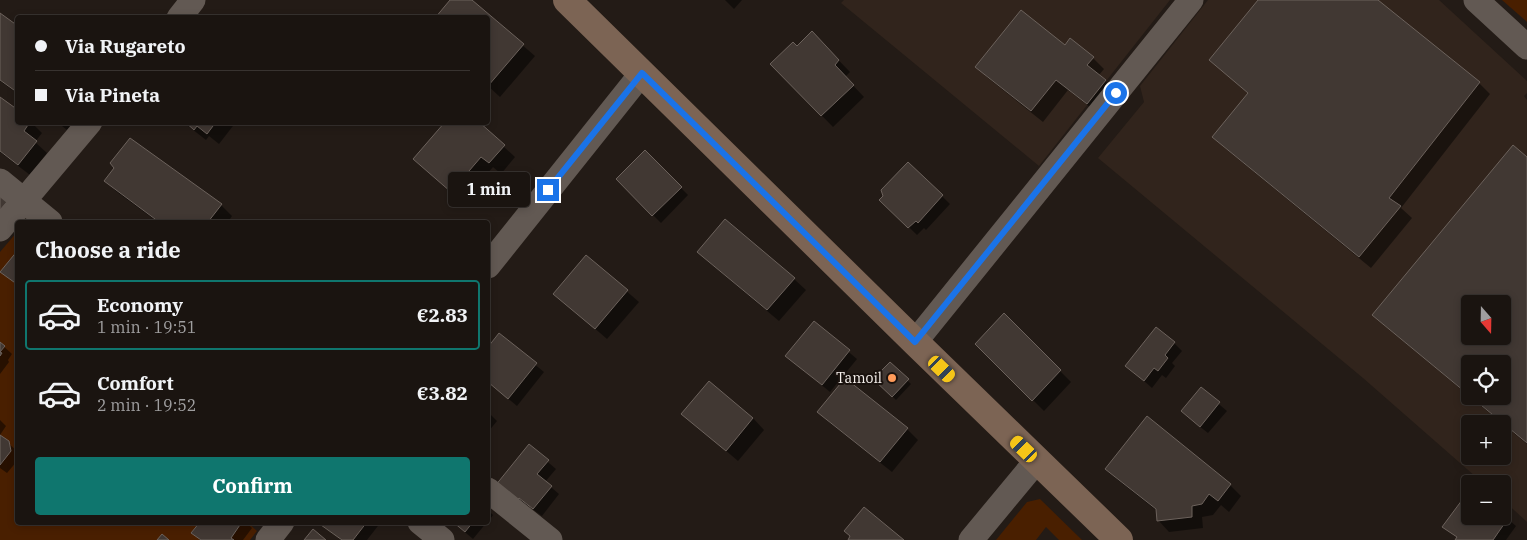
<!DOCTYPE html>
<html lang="en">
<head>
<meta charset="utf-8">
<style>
	body { margin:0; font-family:"IBM Plex Serif",serif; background:#27211e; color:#f1f3f6; height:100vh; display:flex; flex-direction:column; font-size:19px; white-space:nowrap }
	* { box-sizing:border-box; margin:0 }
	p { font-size:16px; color:#9f9e9f }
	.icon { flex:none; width:28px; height:28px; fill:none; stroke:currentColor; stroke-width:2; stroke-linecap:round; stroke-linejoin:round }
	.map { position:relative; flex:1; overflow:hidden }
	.drawer { position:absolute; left:15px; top:220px; width:475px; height:305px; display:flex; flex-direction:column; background:#1a1410; border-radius:5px; box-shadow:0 2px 8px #0003,0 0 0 1px #383330 }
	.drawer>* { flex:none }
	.hud { position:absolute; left:15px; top:15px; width:475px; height:110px; border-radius:5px; box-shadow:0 2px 8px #0003,0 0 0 1px #383330; display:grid; align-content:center; height:110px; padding:0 20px; background:#1a1410 }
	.needle { width:32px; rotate:160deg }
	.fabs { position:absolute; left:1461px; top:295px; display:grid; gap:10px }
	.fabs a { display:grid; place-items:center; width:50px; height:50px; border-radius:5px; background:#1a1410; box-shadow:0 2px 8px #0003,0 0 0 1px #383330; font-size:25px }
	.end { position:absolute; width:22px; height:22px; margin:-11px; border:6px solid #1a73e8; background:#fff; box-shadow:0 0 0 2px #fff }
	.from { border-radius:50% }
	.bubble { position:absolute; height:35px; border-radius:5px; background:#1a1410; box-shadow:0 2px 8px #0003,0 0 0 1px #383330; font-size:16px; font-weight:700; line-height:35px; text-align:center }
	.car { position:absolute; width:15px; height:30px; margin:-15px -8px; border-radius:6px; box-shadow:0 0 4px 1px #0007; background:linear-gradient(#f5c518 24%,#345 0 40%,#f5c518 0 76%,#345 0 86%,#f5c518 0) }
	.hud b { display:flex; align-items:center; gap:18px; height:48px; font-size:19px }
	.hud b+b { border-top:1px solid #383330 }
	.hud i { width:12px; height:12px; background:#f1f3f6 }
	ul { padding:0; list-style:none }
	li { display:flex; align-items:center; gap:15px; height:70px; margin:0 10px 8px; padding:0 10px; border:2px solid transparent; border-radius:5px }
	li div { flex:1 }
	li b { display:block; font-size:19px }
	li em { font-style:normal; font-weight:700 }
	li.current { border-color:#0f766e }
	li>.icon { width:45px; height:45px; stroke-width:1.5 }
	h2 { padding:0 20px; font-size:22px; line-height:60px }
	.cta { display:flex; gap:10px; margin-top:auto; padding:10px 20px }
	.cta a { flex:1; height:58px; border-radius:5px; background:#0f766e; color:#fff; font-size:20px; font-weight:700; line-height:58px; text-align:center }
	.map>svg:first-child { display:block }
</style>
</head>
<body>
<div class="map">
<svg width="1527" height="540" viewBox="0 0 1527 540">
	<rect width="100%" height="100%" fill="#231b16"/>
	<path fill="#31241c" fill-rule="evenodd" d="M844,0H1170L1039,166L841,3Z
		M1208,0H1439L1527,81V93L1524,96L1527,100V522L1503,500L1502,484H1484L1363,378L1098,158L1144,102L1140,86ZM1470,304H1502V336H1470ZM1470,364H1502V396H1470ZM1470,424H1502V456H1470Z"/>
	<path fill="#491f00" d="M1502,0H1527V22Z
		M17,232L18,522L200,523L192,533L201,540H0V252Z
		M1040,499L1082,540H1059L1046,527L1036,540H996L1027,502Z
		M242,523H248L257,531L250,540H234L231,538Z"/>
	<path fill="#0007" fill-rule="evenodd" d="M452,0H470L535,56L500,97L488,86V18Z
		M725,0H742L734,9Z
		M1260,0H1376L1479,83L1490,94L1401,208L1412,218L1371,268L1225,148L1214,137L1249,94L1210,60Z
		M0,14L18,27V94L0,81Z
		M823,44L850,72L845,77L864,97L833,127L771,64L797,48Z
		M1065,47L1093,58L1104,69L1099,75L1117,92L1099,114L1068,90L1043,122L988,78L977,67Z
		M0,98L18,122H31L42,133L35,142L47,153L30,175L0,152Z
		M57,122H73L67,130Z
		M183,122H236L219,144L209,136L206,140Z
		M477,122L515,157L501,174L493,167L463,202L426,170Z
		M645,152L688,195L661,223L617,179Z
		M1527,158V444L1385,326L1373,315ZM1470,304H1502V336H1470ZM1470,364H1502V396H1470Z
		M908,163L950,204L926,230L924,228L917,235L881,200Z
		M105,181L221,205L232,216L228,222H154L155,220L117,192Z
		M587,257L639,302L607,339L555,294Z
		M710,263L794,279L806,290L779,321Z
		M1004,315L1071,382L1044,411L977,344Z
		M814,323L857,359L830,392L795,363Z
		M499,335L544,372L517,406L488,382V349Z
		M0,343L12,354L8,360L9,362L0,374Z
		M1174,343L1182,351L1172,363L1175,366L1166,378L1162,375L1152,388L1127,366Z
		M890,364L911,384L896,400L875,379Z
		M1201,389L1227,411L1208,433L1190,419Z
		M488,412L497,421L488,432Z
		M819,412L907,429L918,440L892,472L830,423Z
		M683,414L753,418L764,430L738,461Z
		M0,420L6,426L0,435Z
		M0,436L16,450L18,460L7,473L0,468Z
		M529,446L556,469L545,482L559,494L542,516L527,505L523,509L504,494Z
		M1106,469L1230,485L1241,496L1229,512L1221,505L1213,515L1202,517L1203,528L1169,532L1158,520L1157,511L1118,480Z
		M1470,495V516H1502V514L1516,526L1506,540H1457L1458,538L1444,526Z
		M488,510L493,515L488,522Z
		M202,522H246L252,528L243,540H200L193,533Z
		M324,522H381L367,540H341L323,524Z
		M453,522H487L473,539Z"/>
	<path fill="#413833" stroke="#6c625c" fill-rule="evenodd" d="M450,0H472L524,44L488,86V18H435Z
		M1258,0H1378L1480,82L1389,198L1401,206L1359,257L1212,137L1248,93L1209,60Z
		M1021,10L1065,45L1070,38L1094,57L1087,65L1106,80L1087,104L1056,80L1031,111L975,67Z
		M0,13L18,26V93L0,80Z
		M812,31L839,60L835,65L854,85L821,116L770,64L793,42L797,46Z
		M0,97L18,110V122H30L24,131L37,141L18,165L0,151Z
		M185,122H216L207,134L197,126L194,130Z
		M445,122H479L505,145L489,163L481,157L451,192L413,159Z
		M130,138L222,204L208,222H152L155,219L104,181L114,168L110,163Z
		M1513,145L1527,157V443L1470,396H1502V364H1470V396L1372,315ZM1470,304H1502V336H1470Z
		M645,150L682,187L652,216L616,179Z
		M908,162L943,195L918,223L916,221L908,228L879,200L883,196L881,190Z
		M0,193L9,200L0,210Z
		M725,219L795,278L767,310L697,252Z
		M18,250V285L0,272Z
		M586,255L628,290L595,329L553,294Z
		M1004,313L1061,370L1032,401L975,344Z
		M814,321L850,350L822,385L785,356Z
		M1156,327L1175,342L1165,355L1168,358L1158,371L1154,368L1144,381L1125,366Z
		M499,333L537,363L508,399L488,382V347Z
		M0,342L5,346L0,352L2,353L0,356Z
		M890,362L909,379L892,397L873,379Z
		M845,378L908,428L880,462L817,412Z
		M709,381L753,418L726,451L681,414Z
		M1201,387L1220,402L1200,427L1181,411Z
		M1147,416L1231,484L1218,501L1209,494L1202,504L1192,506V517L1157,521L1156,509L1105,469Z
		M0,435L9,441L11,451L0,465Z
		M529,444L549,460L537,474L552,486L533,509L519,498L515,503L495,486Z
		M1468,492L1470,493V516H1502V512L1509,517L1493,540H1455L1457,537L1442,527Z
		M864,507L904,540H848L850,536L844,531Z
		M200,522H242L231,538L234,540H201L191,533Z
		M323,522H367L353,540H342L321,525Z
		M453,522H473L465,532Z
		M313,529L326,540H304Z
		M162,534L169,540H157Z"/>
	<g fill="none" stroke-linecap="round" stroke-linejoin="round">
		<path stroke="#625953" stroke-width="25" d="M1476,0L1527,47
			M179,18L193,0
			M0,181L50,222
			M0,229L90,122
			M488,266L642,73
			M915,342L1191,0
			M488,490L550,540
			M420,522L442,540
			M268,540L282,522
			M971,540L1029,470L1038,462"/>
		<path stroke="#7c6454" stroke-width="28" d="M567,0L915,342L1119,540"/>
	</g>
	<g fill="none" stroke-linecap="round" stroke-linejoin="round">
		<path stroke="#1a73e8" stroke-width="6" d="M548,190L642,73L915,342L1116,93"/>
	</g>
	<circle fill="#ff9b5a" stroke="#1a120e" stroke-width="2" cx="892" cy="378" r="5"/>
	<g text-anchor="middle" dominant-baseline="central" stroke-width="4" stroke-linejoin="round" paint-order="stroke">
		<g font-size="14" fill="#f6f0ec" stroke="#1a120e" text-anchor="end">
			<text x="882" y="378">Tamoil</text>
		</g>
	</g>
</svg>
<div class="fabs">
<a><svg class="needle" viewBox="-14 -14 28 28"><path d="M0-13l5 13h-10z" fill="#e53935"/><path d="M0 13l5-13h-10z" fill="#9f9e9f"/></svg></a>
<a><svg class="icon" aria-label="locate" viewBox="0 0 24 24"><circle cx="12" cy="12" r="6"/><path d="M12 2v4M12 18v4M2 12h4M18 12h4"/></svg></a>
<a>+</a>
<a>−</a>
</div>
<i class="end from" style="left:1116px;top:93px"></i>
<i class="end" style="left:548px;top:190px"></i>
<div class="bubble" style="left:448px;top:172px;width:82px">1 min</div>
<i class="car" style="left:942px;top:369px;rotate:134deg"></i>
<i class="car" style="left:1024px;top:449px;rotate:314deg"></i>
<div class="hud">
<b><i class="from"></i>Via Rugareto</b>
<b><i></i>Via Pineta</b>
</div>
<section class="drawer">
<h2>Choose a ride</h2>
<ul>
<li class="current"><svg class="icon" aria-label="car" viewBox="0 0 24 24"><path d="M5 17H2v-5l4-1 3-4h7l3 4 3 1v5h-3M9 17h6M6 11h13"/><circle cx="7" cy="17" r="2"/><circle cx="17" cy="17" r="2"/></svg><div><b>Economy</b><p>1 min · 19:51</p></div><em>€2.83</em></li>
<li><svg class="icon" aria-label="car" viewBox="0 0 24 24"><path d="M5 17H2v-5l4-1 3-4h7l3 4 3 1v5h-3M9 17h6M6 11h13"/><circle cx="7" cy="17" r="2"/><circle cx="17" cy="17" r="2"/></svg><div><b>Comfort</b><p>2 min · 19:52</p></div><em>€3.82</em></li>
</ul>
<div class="cta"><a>Confirm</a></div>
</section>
</div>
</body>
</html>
